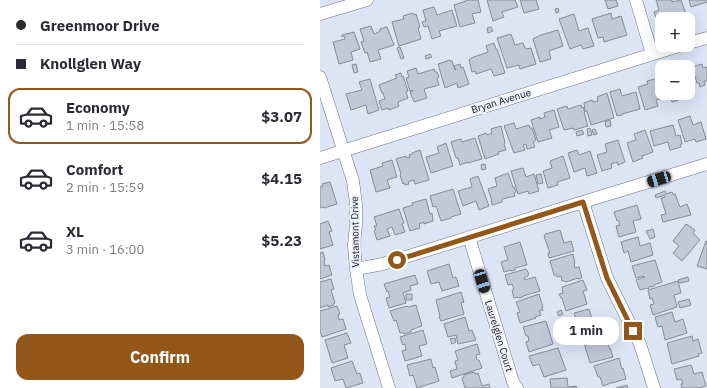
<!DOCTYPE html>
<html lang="en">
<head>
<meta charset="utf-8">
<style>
	body { margin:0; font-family:"IBM Plex Sans",sans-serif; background:#f7f7f7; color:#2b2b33; height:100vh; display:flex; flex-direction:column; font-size:15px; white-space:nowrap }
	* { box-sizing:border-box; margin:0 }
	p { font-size:13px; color:#7c7c81 }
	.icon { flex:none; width:22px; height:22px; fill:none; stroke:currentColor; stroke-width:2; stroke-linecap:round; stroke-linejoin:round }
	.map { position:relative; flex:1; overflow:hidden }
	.side { display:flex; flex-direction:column; background:#fff; width:320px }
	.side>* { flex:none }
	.guide { display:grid; align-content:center; height:88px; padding:0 16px; background:#fff }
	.tools { position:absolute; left:335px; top:12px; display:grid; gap:8px }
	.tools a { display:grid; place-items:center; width:40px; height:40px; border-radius:8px; background:#fff; box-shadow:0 4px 16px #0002; font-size:20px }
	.end { position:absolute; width:18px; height:18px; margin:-9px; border:5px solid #935719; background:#fff; box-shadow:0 0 0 2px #fff }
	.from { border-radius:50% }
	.bubble { position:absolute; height:28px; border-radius:12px; background:#fff; box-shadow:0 4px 16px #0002; font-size:13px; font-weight:700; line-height:28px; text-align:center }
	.car { position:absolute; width:12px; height:24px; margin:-12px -6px; border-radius:5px; box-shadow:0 0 3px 1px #0007; background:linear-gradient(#222 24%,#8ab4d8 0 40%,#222 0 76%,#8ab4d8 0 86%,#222 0) }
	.guide b { display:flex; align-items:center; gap:14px; height:38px; font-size:15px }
	.guide b+b { border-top:1px solid #e1e1e2 }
	.guide i { width:10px; height:10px; background:#2b2b33 }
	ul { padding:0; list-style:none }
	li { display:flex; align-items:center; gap:12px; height:56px; margin:0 8px 6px; padding:0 8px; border:2px solid transparent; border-radius:12px }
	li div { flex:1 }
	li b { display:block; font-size:15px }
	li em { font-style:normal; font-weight:700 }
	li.active { border-color:#935719 }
	li>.icon { width:36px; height:36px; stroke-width:1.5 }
	.button { display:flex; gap:8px; margin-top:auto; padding:8px 16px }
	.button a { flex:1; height:46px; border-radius:12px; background:#935719; color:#fff; font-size:16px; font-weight:700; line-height:46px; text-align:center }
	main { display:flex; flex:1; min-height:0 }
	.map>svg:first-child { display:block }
</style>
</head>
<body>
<main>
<section class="side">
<div class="guide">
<b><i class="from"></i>Greenmoor Drive</b>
<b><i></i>Knollglen Way</b>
</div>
<ul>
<li class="active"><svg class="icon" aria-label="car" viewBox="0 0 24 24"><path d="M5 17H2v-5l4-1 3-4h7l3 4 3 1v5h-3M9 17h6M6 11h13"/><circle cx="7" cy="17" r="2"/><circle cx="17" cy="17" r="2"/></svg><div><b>Economy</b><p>1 min · 15:58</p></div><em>$3.07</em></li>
<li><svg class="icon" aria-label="car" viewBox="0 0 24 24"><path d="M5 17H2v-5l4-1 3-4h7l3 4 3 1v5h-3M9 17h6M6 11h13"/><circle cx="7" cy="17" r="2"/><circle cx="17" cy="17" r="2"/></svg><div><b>Comfort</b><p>2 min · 15:59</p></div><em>$4.15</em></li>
<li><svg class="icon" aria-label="car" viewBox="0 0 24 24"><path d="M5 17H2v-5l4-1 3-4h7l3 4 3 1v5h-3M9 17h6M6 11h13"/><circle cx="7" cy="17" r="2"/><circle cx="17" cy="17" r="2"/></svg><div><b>XL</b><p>3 min · 16:00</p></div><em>$5.23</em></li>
</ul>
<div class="button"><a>Confirm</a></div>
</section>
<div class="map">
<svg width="387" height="388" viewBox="0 0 387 388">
	<rect width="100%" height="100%" fill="#dbe5f6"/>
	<path fill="#c0c9da" stroke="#838b9c" d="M146,0H158L161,12L152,14L155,23L140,27L134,5L146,1Z
		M167,0H195L198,7L182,12L184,17L173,21Z
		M200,0H216L219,9L204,13Z
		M285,0H296L298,6L288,9Z
		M336,0H352V2L361,0L367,17L361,19H354L355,18L354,14L342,17L341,16L336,18L334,12L339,10Z
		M369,0H387V2L371,7Z
		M114,7L117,15L132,10L137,26L119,31L121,36L112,39L108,26L104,27L102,22L106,21L103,10Z
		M238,8L239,12L236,13L235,9Z
		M93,13L94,15L96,14L100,27L98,28L101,39L79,46L72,22L84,19L83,16Z
		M291,13L292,19L301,16L307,35L284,42L283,37L278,38L272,19Z
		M254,14L259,31L268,28L274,46L263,49L261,45L250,49L239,19Z
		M51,26L54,34L59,32V31L61,30L60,29L67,27L74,45L58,50L61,59L50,62L47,52L45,53L41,42L44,41L40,29Z
		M171,27L173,31L168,33L167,28Z
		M238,30L243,46L229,51L231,59L220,62L213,39L221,35Z
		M34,32L40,49L31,52L33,60L19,64L13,42L25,39L24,36L22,37V35Z
		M191,34L195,45L203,43L205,48H206V49L211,48L216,64L200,69L199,65L187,68L177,38Z
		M174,43L176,49H177L185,73L174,76L171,69L156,74L155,71L152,72L149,60L151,59V58L168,52L166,46Z
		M80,47L84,58L81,59L77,48Z
		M110,54L112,57L106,59L105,56Z
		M130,60V61H132L135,70H136L134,66L140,64L141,68L143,67L149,84L138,88L137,83L125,88L118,64Z
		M36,64L38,72L34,73L32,65Z
		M382,64L383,68L387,67V81H384L385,85L380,87L379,83H377L372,67Z
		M96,68L98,74L114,69L115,72H117L119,77L117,78L119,85L104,89L107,98L94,102L90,92L93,91V90L90,91L86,78L89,77L87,71Z
		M81,73L82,77L83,76L88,91L86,92L88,98L78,102L79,106L69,110L68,108L62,110L59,101L65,99L63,93H62L59,85L77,78L75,75Z
		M338,78L344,98L336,100L338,106L325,110L318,87L328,84L327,81Z
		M50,79L59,110L48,114L46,105L31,110L26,94L42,90L39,82Z
		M300,89L302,96L316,92L320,109L302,114V115L298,116V115L297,116L290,92Z
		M287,93L294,118L271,125L267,111H265L264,103L272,100L273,102L278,101L277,97Z
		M349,93H364L365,97L356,101L352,102Z
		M261,105L262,108L263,107L265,112H264L268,126L254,130L253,128L244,130L237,109L247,106L248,109Z
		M234,110L239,127L229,130L232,138L218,142L211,120L220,117V119L225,117L224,113Z
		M370,116L373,125L381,122L386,139L376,142L375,139L365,142L358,120Z
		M290,120L291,126L286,127L285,122Z
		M194,123L196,129L209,125L210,128H212L216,140L213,142L215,147L207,149L206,144L203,145L205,150L194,153L184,126Z
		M353,125L356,136L360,135L362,144L360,145L361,147L350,150L348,142L334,146L330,131Z
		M181,126L185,143L184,144L186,150L178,152L179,154L165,159L158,136L166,133L167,135L172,133L171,129Z
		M270,128L272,135L268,136L267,129Z
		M275,129L277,134L274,135L272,130Z
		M262,130L264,134L257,136L256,132Z
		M325,130L333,152L322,156L323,158L313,162L307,143L316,140L314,134Z
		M155,138L162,159L148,163V162L140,165L138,158H136L131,142L141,139L142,142Z
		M298,140L305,162L298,165L297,162L291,164L292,168L282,171L277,155L287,152L285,144Z
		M126,143L133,166L111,173L106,157L119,153L117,147Z
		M100,150L109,180L95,184L94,180L88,182L89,184L85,185L84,183L83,184L80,175L81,174L76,159L86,156L87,158L90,157L89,155L92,154V153Z
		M257,150L259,155L270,151L277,173L267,176L265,168L254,172L248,153Z
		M243,156L250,178L237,182L238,185L228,188L223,171L232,168L230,161Z
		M72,160L77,177L67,180L70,188L56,192L50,170L63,166L62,163Z
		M165,164L166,169L162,170L161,165Z
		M203,168L206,177L214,174L219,191L209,194L208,191L198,194L191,171Z
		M188,173L193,187H194L196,192L194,193L195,196L182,199V202L172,205L171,201H172L168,189L177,186L175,178Z
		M221,174L223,183L218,184L216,175Z
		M158,176L169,206L159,210L156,201L143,206L138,191L152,187L150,179Z
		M10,182L17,204L4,208L3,207L0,208V187L3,186L2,184Z
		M133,189L141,214L131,217V218L121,221L116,206L113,207L110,196Z
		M345,191L346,194L352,192L353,194H355L360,207L367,204L371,215L343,222L341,215L346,214L341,198L345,197V195L336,198L335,195Z
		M106,199L110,214L112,213L113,221L104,224V222L99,224L100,228L90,231L83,208L93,205L92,203Z
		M317,205L321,219L313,221L316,232L299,237L296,226L300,225L298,220L297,221L294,212Z
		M79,209L84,223L82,224L85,232L75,235L72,227L67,229L70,236L57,240L54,231L56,230L54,226H57L54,217Z
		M8,221L12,231L9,232L13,245L0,249V224Z
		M366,224L375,230L373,233L380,240L362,261L353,253L359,246L353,241Z
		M333,229L335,237L330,239L326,231Z
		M240,230L244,243L251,241L254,251L229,258L228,253H230L224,236L225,235V234Z
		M318,237L320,246L330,243L333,255L311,262L308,251L304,253L301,242Z
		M386,241H387V269L377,266Z
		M200,242L207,265L195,268V270L191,271V270L184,272L181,262L188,260L184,247Z
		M3,252L5,260L4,261L5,266L9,265L12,275L0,279V253Z
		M253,254L255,263H254L255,268L259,267L262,278L258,279V278L246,282L245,281H242L241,276L237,277L236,275H234L230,261Z
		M335,260L342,282L334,285V286L331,287V286L329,287V288L328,289L327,288L320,290L316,280L325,277L324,276L316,278L312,266Z
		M129,264L133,278L136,277L139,286L122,291L119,282L111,284L107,271Z
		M206,269L209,274L208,275V276L204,278L205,280L215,277L220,291L203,296V297L198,298V297L194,298L192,290L194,289L192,284L188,285L185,275Z
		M95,275L98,284L90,286L91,290L83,293L86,303L69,308L66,298L70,297L68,291L67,292L64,284Z
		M368,277L369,281L360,283L358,280Z
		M11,279L14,289L11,290L15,303L13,304L14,305L8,307V305L0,308V282Z
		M263,280L267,290L263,291L267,304L246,311L242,298H241L239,294L243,293L242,287Z
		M358,281L361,293L354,295L357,307L333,315L330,305L334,304L332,298L330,299L328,290Z
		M141,292L144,302L141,303L144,314L121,321L119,317L120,316L116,300Z
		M86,294H92V300H86Z
		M219,294L223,307L222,308L223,310L219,311L221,315L215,317L216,318L200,323L197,313L200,312L196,302Z
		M369,299L371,305L360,308L358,302Z
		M96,305L102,326L91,330V332L84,334L83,332L80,333L76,320L74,321L70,311L87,306L88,307Z
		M17,306L20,314L18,315L19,320L23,319L26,329L2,337L0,331V311Z
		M269,309L273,322L281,319L284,329L256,337L253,326L258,325L254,313Z
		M241,310L243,314L239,316L237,312Z
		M352,312L355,322L363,319L367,333L345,340L342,326L338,327L335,317Z
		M145,317L149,331L152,330L156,340L138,344L136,335L128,337L124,324Z
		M226,321L233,344L209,352L206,342L209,341L208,336H206L203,327Z
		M103,330L107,344L99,346L102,356L85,361L82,351L86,350L85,344L83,345L80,337Z
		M288,332L291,343L288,344L289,348H290L293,357L270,363L263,340Z
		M27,333L31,343L24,345L28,358L12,363L5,340Z
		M372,336L373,341L378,339L382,353L378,354L379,356L352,364L347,343Z
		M135,338L136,342L132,344L130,339Z
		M157,344L160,354L156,355L157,360H159L162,368L132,378L130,371L137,369L135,361L138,360L135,351Z
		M238,348L246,370L224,377L219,364L213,366L209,356Z
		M299,358L302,369L303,368L306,379L295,382L294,383V382L283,386L280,377H278L274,366Z
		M111,359L113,368L115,367L119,381L97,388L93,375L90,376L87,365Z
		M32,361L37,374L40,373L43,383L26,388L23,379L15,381L11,368Z
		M371,365L374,374L382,372L386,386L378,388H362L361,384H363L361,379L357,380L354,369Z
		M154,372L155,374L158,373L162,386L169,384L170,388H145L142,378L144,377V375Z
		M247,378L248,387L256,386L257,388H231L230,379Z
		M307,385L308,388H296Z"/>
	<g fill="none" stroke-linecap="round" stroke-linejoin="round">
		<defs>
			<path id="street" d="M316,0L332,54
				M0,14L47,0
				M368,43L387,38
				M0,77L33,181L36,204V225L34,245L36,269L40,295L69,388
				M0,158L362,45
				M263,202L287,278L320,344L334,388
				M149,237L193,382L197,388
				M36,269L63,264L263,202L387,164"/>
		</defs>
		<use href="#street" stroke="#6c7484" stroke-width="13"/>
		<use href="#street" stroke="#fff" stroke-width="12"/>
	</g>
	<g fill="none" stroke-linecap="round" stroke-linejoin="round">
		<path stroke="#935719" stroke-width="5" d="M77,260L263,202L287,278L313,331"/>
	</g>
	<g text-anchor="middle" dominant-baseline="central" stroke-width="4" stroke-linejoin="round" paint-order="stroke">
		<g font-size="10" fill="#11141a" stroke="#ecf2fc">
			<text transform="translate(181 101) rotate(-17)">Bryan Avenue</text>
			<text transform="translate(35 232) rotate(-91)">Vistamont Drive</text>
			<text transform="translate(179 336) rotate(73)">Laurelglen Court</text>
		</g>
	</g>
</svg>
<div class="tools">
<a>+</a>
<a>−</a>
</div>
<i class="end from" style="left:77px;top:260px"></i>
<i class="end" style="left:313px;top:331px"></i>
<div class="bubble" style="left:233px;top:317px;width:66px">1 min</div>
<i class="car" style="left:339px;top:179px;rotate:253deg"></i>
<i class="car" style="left:162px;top:281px;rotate:163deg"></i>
</div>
</main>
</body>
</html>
